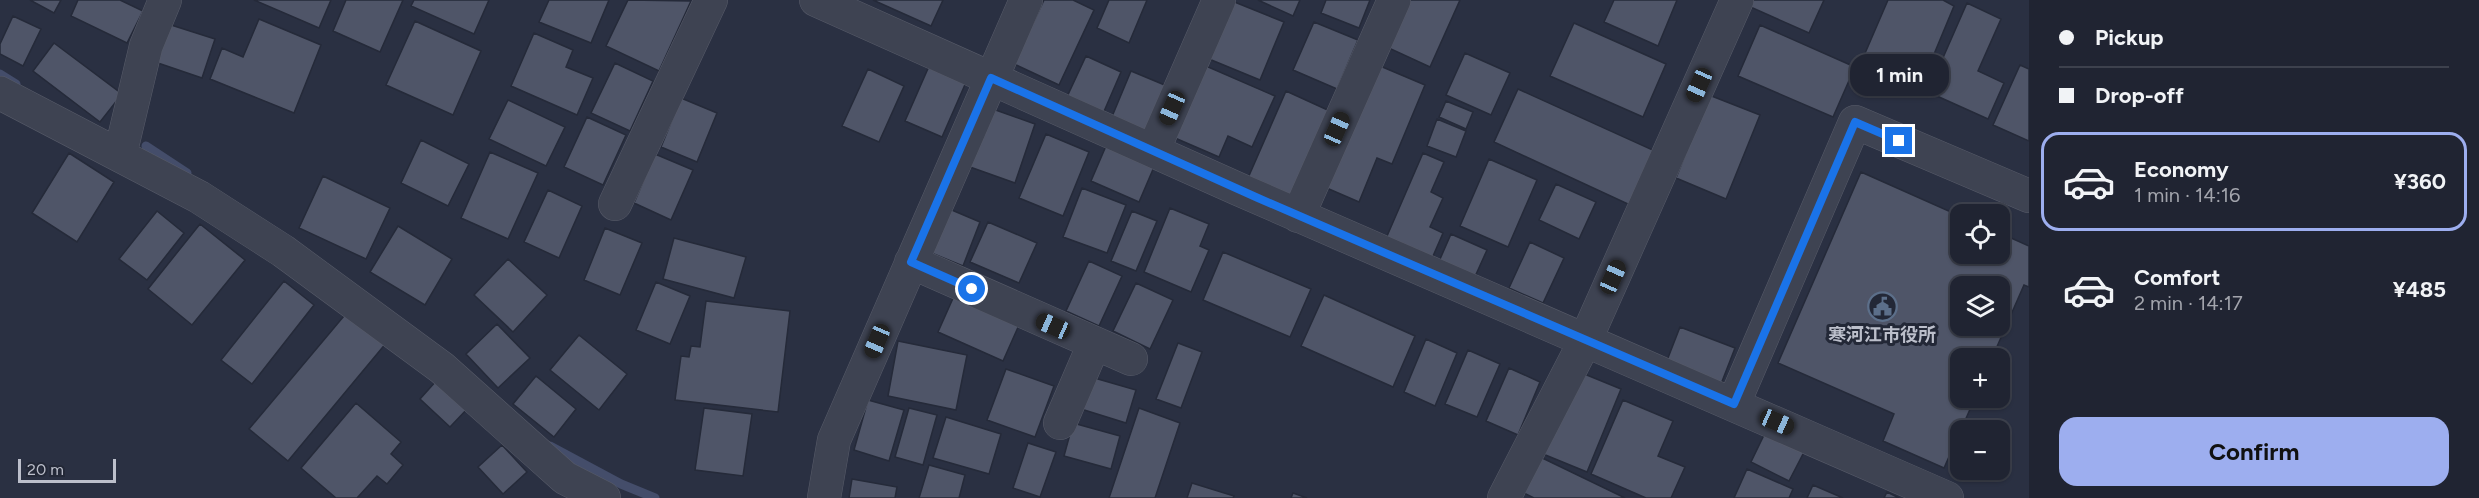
<!DOCTYPE html>
<html lang="en">
<head>
<meta charset="utf-8">
<style>
	body { margin:0; font-family:Figtree,"Noto Sans JP",sans-serif; background:#2d303e; color:#f1f3f6; height:100vh; display:flex; flex-direction:column; font-size:22px; white-space:nowrap }
	* { box-sizing:border-box; margin:0 }
	p { font-size:20px; color:#a2a4ac }
	.icon { flex:none; width:33px; height:33px; fill:none; stroke:currentColor; stroke-width:2; stroke-linecap:round; stroke-linejoin:round }
	.map { position:relative; flex:1; overflow:hidden }
	.sheet { display:flex; flex-direction:column; background:#202432; width:450px }
	.sheet>* { flex:none }
	.guide { display:grid; align-content:center; height:132px; padding:0 30px; background:#202432 }
	.fabs { position:absolute; left:1950px; top:204px; display:grid; gap:12px }
	.fabs a { display:grid; place-items:center; width:60px; height:60px; border-radius:12px; background:#202432; box-shadow:0 2px 4px #0004,0 0 0 2px #3d414d; font-size:30px }
	.scale { position:absolute; left:18px; bottom:15px; width:98px; box-sizing:border-box; padding-left:6px; border:3px solid #bcbfcb; border-top:0; font-size:16px; line-height:21px; white-space:nowrap; color:#bcbfcb; -webkit-text-stroke:4px #232837; paint-order:stroke }
	.end { position:absolute; width:27px; height:27px; margin:-14px; border:8px solid #1a73e8; background:#fff; box-shadow:0 0 0 3px #fff }
	.from { border-radius:50% }
	.bubble { position:absolute; height:42px; border-radius:18px; background:#202432; box-shadow:0 2px 4px #0004,0 0 0 2px #3d414d; font-size:20px; font-weight:700; line-height:42px; text-align:center }
	.car { position:absolute; width:18px; height:36px; margin:-18px -9px; border-radius:8px; box-shadow:0 0 4px 2px #0007; background:linear-gradient(#222 24%,#8ab4d8 0 40%,#222 0 76%,#8ab4d8 0 86%,#222 0) }
	.guide b { display:flex; align-items:center; gap:21px; height:57px; font-size:22px }
	.guide b+b { border-top:2px solid #3d414d }
	.guide i { width:15px; height:15px; background:#f1f3f6 }
	ul { padding:0; list-style:none }
	li { display:flex; align-items:center; gap:18px; height:99px; margin:0 12px 9px; padding:0 18px; border:3px solid transparent; border-radius:18px }
	li div { flex:1 }
	li b { display:block; font-size:22px }
	li em { font-style:normal; font-weight:700 }
	li.on { border-color:#9daeef }
	li>.icon { width:54px; height:54px; stroke-width:1.5 }
	.button { display:flex; gap:12px; margin-top:auto; padding:12px 30px }
	.button a { flex:1; height:69px; border-radius:18px; background:#9daeef; color:#111; font-size:24px; font-weight:700; line-height:69px; text-align:center }
	main { display:flex; flex:1; min-height:0 }
	.map>svg:first-child { display:block }
</style>
</head>
<body>
<main>
<div class="map">
<svg width="2029" height="498" viewBox="0 0 2029 498">
	<rect width="100%" height="100%" fill="#2a3042"/>
	<g fill="none" stroke-linecap="round" stroke-linejoin="round">
		<path stroke="#444d6a" stroke-width="9" d="M0,74L16,84
			M146,146L187,173
			M550,446L621,484L655,498"/>
	</g>
	<path fill="#4f5568" stroke="#252a39" stroke-width="1.5" fill-rule="evenodd" d="M30,0H61L54,13Z
		M78,0H120L143,11L127,43L71,16Z
		M254,0H331L319,28Z
		M346,0H403L380,52L333,31Z
		M414,0H489L474,34L411,6Z
		M549,0H609L591,43L539,22Z
		M628,0L691,1L659,71L606,46Z
		M873,0H943L931,26Z
		M1044,0H1073L1094,10L1059,85L1014,64Z
		M1109,0H1147L1129,43L1097,28Z
		M1258,0H1300L1293,16Z
		M1326,0H1370L1359,28L1321,13Z
		M1400,0H1460L1430,67L1380,44Z
		M1614,0H1677L1658,46L1604,22Z
		M1749,0H1824L1809,33L1746,5Z
		M1888,0H1943L1954,6L1922,83L1863,58Z
		M1232,1L1284,22L1260,80L1209,59Z
		M1967,3L2001,19L1978,71L2004,83L1988,119L1928,92Z
		M13,16L41,29L23,66L0,54V44Z
		M259,19L321,45L294,113L210,79L222,48L243,57Z
		M415,21L481,51L453,115L386,85Z
		M1314,22L1358,40L1337,89L1293,70Z
		M1574,23L1666,64L1643,117L1550,76Z
		M168,24L215,39L202,78L155,62Z
		M1760,25L1855,67L1833,117L1738,76Z
		M534,33L573,50L566,67L593,78L577,115L511,86Z
		M54,43L122,94L100,122L33,71Z
		M1465,53L1510,73L1491,115L1446,95Z
		M1086,56L1121,72L1102,116L1066,99Z
		M615,63L653,81L630,131L591,113Z
		M1373,63L1425,85L1392,164L1377,158L1359,202L1322,186Z
		M930,64L967,80L942,137L905,121Z
		M2020,65L2029,69V141L1993,125Z
		M1206,66L1275,96L1252,147L1228,136L1219,157L1175,138Z
		M868,69L904,86L879,142L842,126Z
		M1131,71L1167,86L1147,134L1111,119Z
		M1518,89L1655,151L1630,205L1494,142Z
		M1286,91L1332,112L1295,198L1248,178Z
		M1709,95L1760,115L1726,199L1676,178Z
		M681,98L717,113L697,162L661,147Z
		M508,100L565,127L546,166L489,139Z
		M1446,101L1473,112L1466,129L1439,117Z
		M990,108L1035,124L1015,183L970,167Z
		M587,117L626,135L603,185L564,167Z
		M1437,119L1466,131L1456,157L1427,146Z
		M1046,134L1089,152L1063,216L1019,198Z
		M421,140L469,164L448,206L401,183Z
		M1106,146L1154,167L1139,202L1091,181Z
		M490,152L538,173L508,239L461,218Z
		M69,153L114,182L77,242L32,213Z
		M1423,153L1444,162L1431,192L1443,198L1430,227L1443,233L1430,263L1384,243Z
		M655,154L693,170L671,220L634,203Z
		M1489,159L1537,180L1508,247L1460,226Z
		M1861,172L1960,216V254H2000V233L2029,246V287L2024,285L1992,358H1960V398H1975L1944,468L1883,441L1894,414L1778,363ZM1960,286H2000V326H1960Z
		M323,176L390,208L366,259L299,228Z
		M1556,184L1596,202L1579,239L1539,220Z
		M1082,188L1126,205L1107,253L1063,237Z
		M548,190L582,206L559,258L524,242Z
		M947,208L980,222L963,266L929,252Z
		M1170,208L1209,224L1200,246L1209,250L1191,292L1144,272Z
		M157,211L184,233L147,280L119,259Z
		M1132,211L1157,221L1136,271L1111,261Z
		M988,222L1037,243L1019,283L970,262Z
		M200,224L245,260L192,325L148,289Z
		M398,226L452,259L425,305L370,272Z
		M605,228L642,243L620,295L584,280Z
		M1451,234L1487,250L1473,281L1437,266Z
		M674,238L746,257L734,298L663,279Z
		M1530,242L1564,258L1543,303L1509,288Z
		M1223,252L1311,289L1290,337L1203,300Z
		M508,259L547,295L513,332L474,295Z
		M1089,261L1122,276L1099,326L1066,311Z
		M284,281L314,305L252,384L221,360Z
		M656,282L690,296L670,344L636,330Z
		M1136,283L1173,300L1150,349L1113,331Z
		M1324,295L1415,336L1393,387L1301,346Z
		M954,296L1019,325L1003,361L938,332Z
		M706,301L790,311L778,412L675,400L681,356L689,357L691,346L700,347Z
		M349,310L387,342L288,461L249,429Z
		M497,324L530,358L498,388L466,354Z
		M1680,327L1735,348L1721,384L1666,363Z
		M579,335L627,374L599,410L550,370Z
		M1426,339L1457,353L1435,406L1404,392Z
		M898,341L967,355L956,410L888,396Z
		M1178,343L1202,352L1181,408L1156,399Z
		M1468,350L1500,364L1477,417L1445,404Z
		M1509,368L1540,382L1518,435L1486,421Z
		M1006,369L1054,386L1035,437L987,420Z
		M1577,371L1621,389L1587,472L1543,454Z
		M536,376L576,409L554,437L513,404Z
		M1091,377L1136,390L1126,423L1081,409Z
		M437,380L468,408L450,427L420,399Z
		M868,400L904,410L889,461L854,450Z
		M1623,400L1673,421L1658,456L1685,467L1671,498H1646L1591,474Z
		M356,403L401,442L391,454L403,465L387,484L377,476L357,498H336L301,468Z
		M704,408L752,414L743,476L695,470Z
		M909,408L937,415L923,465L895,457Z
		M1139,408L1180,423L1155,498H1109Z
		M946,417L1001,434L989,474L933,458Z
		M1073,423L1120,436L1111,469L1064,456Z
		M1765,433L1804,452L1789,481L1751,462Z
		M1028,443L1056,452L1040,497L1013,488Z
		M502,445L527,472L503,494L478,467Z
		M1534,454L1625,498H1534L1516,489Z
		M929,465L965,475L959,498H919Z
		M1747,469L1793,489L1789,498H1734Z
		M852,479L897,487L895,498H849Z
		M1192,483L1234,496L1233,498H1187Z
		M1813,485L1843,498H1807Z
		M1887,492L1899,498H1884Z
		M1293,493L1307,498H1291Z"/>
	<g fill="none" stroke-linecap="round" stroke-linejoin="round">
		<defs>
			<path id="minor" d="M816,0L1238,189L1947,498
				M0,93L199,197L283,251L442,368L565,478L604,498
				M1153,151L1219,0
				M120,155L146,46L165,0
				M615,204L711,0
				M1298,216L1394,0
				M911,262L1131,359
				M1734,403L1855,122L2029,196
				M1060,423L1094,344
				M824,498L834,440L1026,0
				M1504,498L1585,341L1737,0"/>
		</defs>
		<use href="#minor" stroke="#575b69" stroke-width="34"/>
		<use href="#minor" stroke="#3e4352" stroke-width="33"/>
	</g>
	<g fill="none" stroke-linecap="round" stroke-linejoin="round">
		<path stroke="#1a73e8" stroke-width="8" d="M972,289L911,262L991,78L1258,198L1734,404L1855,122L1899,141"/>
	</g>
	<defs>
		<symbol id="civic-ring" viewBox="-11 -11 22 22"><circle r="9.5" fill="#232837" stroke="#5c6f8a" stroke-width="1.5"/><path d="M-.6-6.5H3V-4.5H.6V-3L4-1V1h2V6H-6V1h2V-1L-.6-3ZM-1.2 2.5V6h2.4V2.5Z" fill="#5c6f8a"/></symbol>
	</defs>
	<g fill-rule="evenodd">
		<use href="#civic-ring" x="1866" y="290" width="33" height="33"/>
	</g>
	<g text-anchor="middle" dominant-baseline="central" stroke-width="6" stroke-linejoin="round" paint-order="stroke">
		<g font-size="18" font-weight="bold" fill="#bcbfcb" stroke="#232837">
			<text x="1882" y="335">寒河江市役所</text>
		</g>
	</g>
</svg>
<div class="fabs">
<a><svg class="icon" aria-label="locate" viewBox="0 0 24 24"><circle cx="12" cy="12" r="6"/><path d="M12 2v4M12 18v4M2 12h4M18 12h4"/></svg></a>
<a><svg class="icon" aria-label="layers" viewBox="0 0 24 24"><path d="M12 4l9 5-9 5-9-5zM3 14l9 5 9-5"/></svg></a>
<a>+</a>
<a>−</a>
</div>
<div class="scale">20 m</div>
<i class="end from" style="left:972px;top:289px"></i>
<i class="end" style="left:1899px;top:141px"></i>
<div class="bubble" style="left:1850px;top:54px;width:99px">1 min</div>
<i class="car" style="left:1699px;top:85px;rotate:204deg"></i>
<i class="car" style="left:1172px;top:108px;rotate:204deg"></i>
<i class="car" style="left:1337px;top:129px;rotate:24deg"></i>
<i class="car" style="left:1613px;top:277px;rotate:24deg"></i>
<i class="car" style="left:1053px;top:326px;rotate:294deg"></i>
<i class="car" style="left:877px;top:341px;rotate:203deg"></i>
<i class="car" style="left:1777px;top:422px;rotate:114deg"></i>
</div>
<section class="sheet">
<div class="guide">
<b><i class="from"></i>Pickup</b>
<b><i></i>Drop-off</b>
</div>
<ul>
<li class="on"><svg class="icon" aria-label="car" viewBox="0 0 24 24"><path d="M5 17H2v-5l4-1 3-4h7l3 4 3 1v5h-3M9 17h6M6 11h13"/><circle cx="7" cy="17" r="2"/><circle cx="17" cy="17" r="2"/></svg><div><b>Economy</b><p>1 min · 14:16</p></div><em>¥360</em></li>
<li><svg class="icon" aria-label="car" viewBox="0 0 24 24"><path d="M5 17H2v-5l4-1 3-4h7l3 4 3 1v5h-3M9 17h6M6 11h13"/><circle cx="7" cy="17" r="2"/><circle cx="17" cy="17" r="2"/></svg><div><b>Comfort</b><p>2 min · 14:17</p></div><em>¥485</em></li>
</ul>
<div class="button"><a>Confirm</a></div>
</section>
</main>
</body>
</html>
